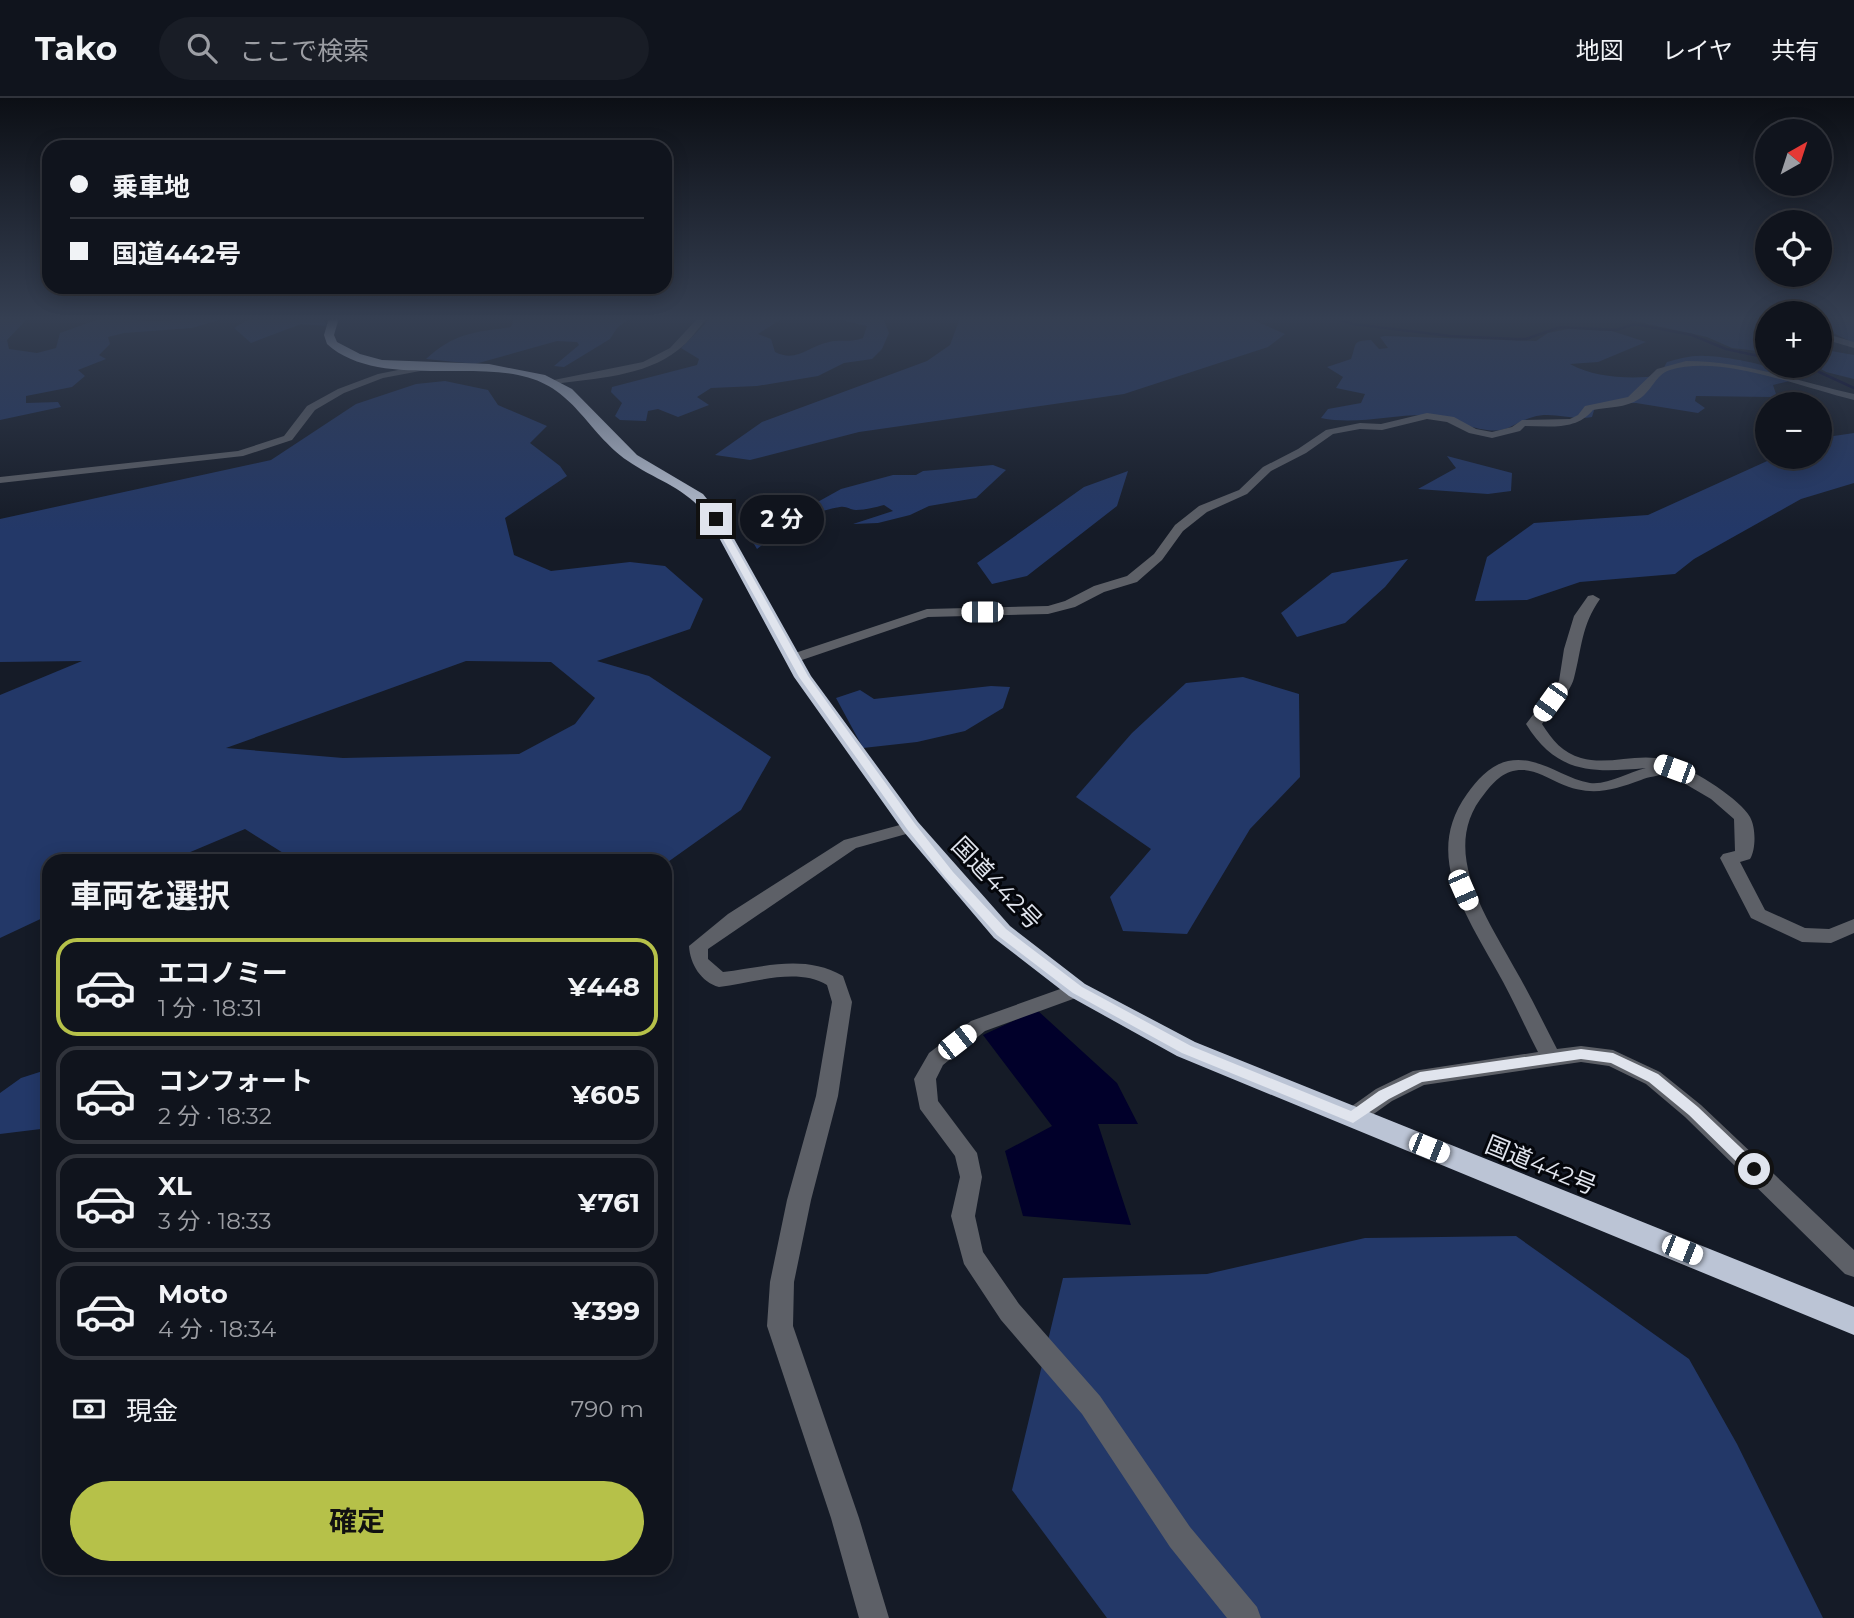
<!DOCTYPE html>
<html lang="ja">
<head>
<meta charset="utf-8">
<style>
	body { margin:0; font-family:Montserrat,"Noto Sans JP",sans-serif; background:#191d26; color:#f1f3f6; height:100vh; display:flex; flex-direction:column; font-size:26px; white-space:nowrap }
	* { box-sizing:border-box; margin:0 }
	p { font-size:23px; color:#9c9ea4 }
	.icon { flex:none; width:38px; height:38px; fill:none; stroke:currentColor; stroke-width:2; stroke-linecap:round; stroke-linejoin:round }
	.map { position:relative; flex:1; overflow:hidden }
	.panel { position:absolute; left:42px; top:756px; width:630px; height:721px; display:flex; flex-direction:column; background:#10141d; border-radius:21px; box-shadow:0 4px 18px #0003,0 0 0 2px #30333b }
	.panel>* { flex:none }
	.guide { position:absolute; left:42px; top:42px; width:630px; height:154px; border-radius:21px; box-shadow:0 4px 18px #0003,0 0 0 2px #30333b; display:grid; align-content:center; height:154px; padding:0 28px; background:#10141d }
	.needle { width:46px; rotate:39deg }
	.fabs { position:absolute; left:1755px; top:21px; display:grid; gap:14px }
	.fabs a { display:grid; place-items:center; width:77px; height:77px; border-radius:50%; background:#10141d; box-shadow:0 4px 18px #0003,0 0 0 2px #30333b; font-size:35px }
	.end { position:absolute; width:32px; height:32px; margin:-16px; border:9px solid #e0e4ed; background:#111; box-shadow:0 0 0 4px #111 }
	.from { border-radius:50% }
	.bubble { position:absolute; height:49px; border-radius:24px; background:#10141d; box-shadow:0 4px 18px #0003,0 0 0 2px #30333b; font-size:23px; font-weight:700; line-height:49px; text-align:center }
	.car { position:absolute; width:21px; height:42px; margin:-21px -10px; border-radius:9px; box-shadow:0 0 5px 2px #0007; background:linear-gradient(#fff 24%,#345 0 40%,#fff 0 76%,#345 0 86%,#fff 0) }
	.guide b { display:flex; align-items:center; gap:24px; height:66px; font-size:26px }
	.guide b+b { border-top:2px solid #30333b }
	.guide i { width:18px; height:18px; background:#f1f3f6 }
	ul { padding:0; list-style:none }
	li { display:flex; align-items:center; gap:21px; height:98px; margin:0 14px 10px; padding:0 14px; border:4px solid #30333b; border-radius:21px }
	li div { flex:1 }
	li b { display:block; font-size:26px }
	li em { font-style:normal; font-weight:700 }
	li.selected { border-color:#b6c149 }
	li>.icon { width:63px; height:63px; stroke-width:1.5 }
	h2 { padding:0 28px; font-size:32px; line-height:84px }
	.pay { display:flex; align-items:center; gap:18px; height:77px; padding:0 28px; font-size:26px }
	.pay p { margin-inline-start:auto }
	.primary-button { display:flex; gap:14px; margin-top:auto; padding:14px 28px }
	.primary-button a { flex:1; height:80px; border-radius:42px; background:#b6c149; color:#111; font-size:28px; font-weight:700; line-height:80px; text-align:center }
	header { display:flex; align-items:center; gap:42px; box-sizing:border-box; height:98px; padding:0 35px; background:#10141d; border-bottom:2px solid #30333b }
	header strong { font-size:33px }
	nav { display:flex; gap:38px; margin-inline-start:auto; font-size:24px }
	.search { width:490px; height:63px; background:#191d26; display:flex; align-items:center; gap:18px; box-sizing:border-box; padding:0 24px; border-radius:38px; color:#9c9ea4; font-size:26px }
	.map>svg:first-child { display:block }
</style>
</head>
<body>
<header>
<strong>Tako</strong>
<div class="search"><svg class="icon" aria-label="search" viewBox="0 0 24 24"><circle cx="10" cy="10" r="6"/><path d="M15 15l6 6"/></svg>ここで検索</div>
<nav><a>地図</a><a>レイヤ</a><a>共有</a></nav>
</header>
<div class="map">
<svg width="1854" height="1520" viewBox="0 0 1854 1520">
	<rect width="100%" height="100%" fill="#151b27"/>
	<path fill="#233868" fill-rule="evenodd" d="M0,220H28L7,242L9,251L37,255L56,250L60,235L102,220L152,223L226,220L192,230L124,235L108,239L110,246L99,257L106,261L78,272L85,278L72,289L26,298V305L58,304L61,309L0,322Z
		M251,220H323L327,228L301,226L251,245L234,230Z
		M514,220H630L617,230L610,241L564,269L554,268L579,247L577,244L557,243L475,266L426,261C454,235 474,234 511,229Z
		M711,220H783L758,236L771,241L775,254C797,265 808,248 829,244C840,241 851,245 863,240L867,228L833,220H883L889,235L882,251L872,261L844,265L818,278L757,288L711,290L697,299L709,307L678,319L658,311L648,313L646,323L620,322L615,318L622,305L611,294L612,289L697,267L699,261L681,250Z
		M960,220H1249L1285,236L1268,249L1124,296L859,334L750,362L715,357L762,324L927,263L950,247Z
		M1621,220H1755L1767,232V254L1732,250L1707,239Z
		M1825,220H1854V245L1831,234Z
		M1568,231L1612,233L1646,244L1598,264L1570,266C1595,280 1630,281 1659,278L1667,264C1679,261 1692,257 1705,258C1724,258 1783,268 1794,282L1773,287L1776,296L1771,299L1696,298L1695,303L1705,310L1698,315L1636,305L1596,306L1592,319C1573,323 1552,313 1533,319C1514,324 1510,335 1487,332C1466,330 1446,317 1424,317C1390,317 1355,327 1321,320L1328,311L1361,305L1365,296L1336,290L1343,279L1327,269L1351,261C1357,246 1351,243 1371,242L1379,251L1388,250L1380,239L1385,238L1536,243L1548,235Z
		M1820,251L1854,257V281L1826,274L1816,268H1820Z
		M445,283L488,292L498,307L547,328L530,345L560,368L567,378L505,420L514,457L551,473L630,464L665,468L703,501L690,531L597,563L649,578L771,659L741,712L665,766V763H296L245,731L169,763H49V817L0,840V597L82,563L0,564V421L271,362L356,306L416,286ZM466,563L551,564L595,600L575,626L519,656L343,660L226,650Z
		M1854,335V385L1801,401L1694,461L1675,476L1580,484L1527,502L1475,503L1487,459L1534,425L1648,417L1776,359H1820V340Z
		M1447,358L1512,375L1511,393L1488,396L1418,391L1456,370Z
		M993,367L1006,372L976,400L929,408L910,417L878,425L853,426L893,413L884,407C876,409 865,412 856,412C850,412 847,408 840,409C808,414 782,432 757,451L751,441L841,391L893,377H916L923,373Z
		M1128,373L1117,408L1027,478L992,486L977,465L1084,389Z
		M1408,461L1385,489L1345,525L1297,539L1281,515L1332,475Z
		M1243,579L1299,596L1300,679L1250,731L1187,836L1123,833L1110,799L1151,751L1076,699L1132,635L1186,585Z
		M991,588L1010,589L1003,610L965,633L917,644L863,650L836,600L860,592L874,601Z
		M49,971V1030L0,1036V995L21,980Z
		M1516,1138L1689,1261L1737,1346L1823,1520H1107L1012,1392L1063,1180L1207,1176L1365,1140Z"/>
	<path fill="#01002a" d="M1037,912L1117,985L1138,1026H1098L1131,1127L1023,1118L1005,1053L1052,1028L983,937Z"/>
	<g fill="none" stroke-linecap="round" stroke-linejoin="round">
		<path stroke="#01002a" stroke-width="2.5" d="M1333,220L1353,226L1450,238L1516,241H1526L1560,229L1616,232L1635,226L1692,237L1726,251L1768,260
			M1806,268L1854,290"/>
		<path fill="#5d6067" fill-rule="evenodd" d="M698,220H707C698,231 689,244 678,252C644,279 595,280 554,286L549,283L643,264L670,250Z
			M1820,234L1854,244V250L1820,240Z
			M1686,263C1744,263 1798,283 1854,296V302C1802,290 1722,256 1670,272C1655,277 1652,293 1639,301C1626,310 1608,309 1593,312C1576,333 1549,328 1525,328L1520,333L1492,340L1469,335L1447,324L1427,321L1382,332L1360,331L1333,336L1306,355L1271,373L1247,396L1207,414L1183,433L1162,462L1137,484L1104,494L1075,509L1048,516L928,519L799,563L794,564L787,560L789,557L927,511L1048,508L1065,503L1094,488L1127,478L1154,456L1175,427L1199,408L1239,392L1263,369L1298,351L1326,332L1360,325L1381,326L1427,315L1454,319L1476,331L1492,334L1512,329L1522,322L1570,321L1578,317L1585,308L1628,299L1657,271Z
			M433,265L438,268L436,270L383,280L344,295L315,312L292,342L243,358L0,385V379L238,353L284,338L307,308L338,291L378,276Z
			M1593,497L1600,501C1581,528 1582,550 1574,580C1570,596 1551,613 1542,626C1552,642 1563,655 1581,660C1606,667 1631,657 1656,660C1680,663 1738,698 1750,719C1756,730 1756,751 1750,761L1740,764L1765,812L1805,830L1829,831L1854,821V835L1831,845L1802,844L1751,820L1720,760L1723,756L1735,753L1734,721L1711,701L1665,674C1659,679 1649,678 1641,682C1611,693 1590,699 1559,685C1548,680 1537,673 1524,672C1506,671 1495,682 1485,695C1438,751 1486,818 1515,871C1530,897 1543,924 1557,951L1581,948L1613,952L1660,974L1701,1007L1854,1152V1179L1845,1176L1685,1019L1646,986L1609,968L1581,964L1424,987L1392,1003L1361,1025L1353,1028L1345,1025L1342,1019L1345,1013L1376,991L1413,973L1538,954C1524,927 1512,899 1497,873C1466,816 1423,757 1467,696C1478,681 1490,667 1508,663C1539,657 1561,680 1590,685C1609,687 1628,674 1646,670C1592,675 1557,676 1526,626L1559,583L1564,551L1574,518L1588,498Z
			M911,724L919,729L917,733L856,750L708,851V861L723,874C765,869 804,856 843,878L852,904L838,998L811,1102L794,1184L793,1228L859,1420L889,1520H859L831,1420L767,1228L770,1184L787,1102L816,998L832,904L827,887C797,869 752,885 719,889C701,884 690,866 689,848L728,816L844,742Z
			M1077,885L1084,887L1087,892L1084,897L985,933L943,967L936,981L938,1003L977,1055L982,1079L975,1118L983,1154L1019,1206L1100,1298L1190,1429L1257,1509L1261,1520H1227L1170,1449L1082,1316L1001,1222L964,1166L951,1118L960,1079L955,1058L920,1011L914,981L929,955L971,923Z"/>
		<path fill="#bbc4d5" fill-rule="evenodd" d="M329,220H339L334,237L337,244L360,256L382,262L489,266L545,277L572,291L637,357L703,396L723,421L811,578L918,724L1010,828L1085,886L1195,944L1854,1209V1237L1177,958L1069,898L994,840L904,734L794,579L709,421C688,390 657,383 628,363C585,333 575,288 518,277C461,265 373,288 327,246L324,237Z"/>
	</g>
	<linearGradient id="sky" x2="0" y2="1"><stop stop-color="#0c0f15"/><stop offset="0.51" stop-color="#353f52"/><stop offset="1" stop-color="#353f52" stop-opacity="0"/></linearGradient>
	<rect width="1854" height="433" fill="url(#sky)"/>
	<path fill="#e0e4ed" d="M716,419L720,421L808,578L915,726L953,774L1006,831L1082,889L1191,948L1351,1013L1379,993L1420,974L1581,951L1613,955L1658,976L1698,1009L1759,1067L1761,1071L1759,1075H1748L1689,1017L1649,984L1611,965L1581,961L1422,984L1389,1001L1353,1025L1182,955L1073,895L997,837L945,779L907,731L799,579L712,421Z"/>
	<g text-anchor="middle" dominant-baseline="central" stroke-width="6" stroke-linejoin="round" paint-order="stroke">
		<g font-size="24" fill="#e0e4ed" stroke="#04060b">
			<text transform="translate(997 785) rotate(46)">国道442号</text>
			<text transform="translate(1541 1067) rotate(22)">国道442号</text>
		</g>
	</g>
</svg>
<div class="fabs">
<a><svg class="needle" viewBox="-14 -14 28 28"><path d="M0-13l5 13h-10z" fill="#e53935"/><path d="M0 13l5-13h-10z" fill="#9c9ea4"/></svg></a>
<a><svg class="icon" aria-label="locate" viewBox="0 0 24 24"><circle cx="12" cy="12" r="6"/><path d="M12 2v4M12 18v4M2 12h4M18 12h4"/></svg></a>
<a>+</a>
<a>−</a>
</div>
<i class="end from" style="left:1754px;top:1071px"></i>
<i class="end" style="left:716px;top:421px"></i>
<div class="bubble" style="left:740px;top:397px;width:84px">2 分</div>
<i class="car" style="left:982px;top:514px;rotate:270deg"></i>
<i class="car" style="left:1550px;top:604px;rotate:216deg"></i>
<i class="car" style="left:1674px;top:671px;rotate:290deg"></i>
<i class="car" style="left:1463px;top:792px;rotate:156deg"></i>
<i class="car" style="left:957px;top:944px;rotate:52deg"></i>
<i class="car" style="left:1429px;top:1050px;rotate:112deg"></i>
<i class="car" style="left:1682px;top:1152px;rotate:112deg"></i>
<div class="guide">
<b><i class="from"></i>乗車地</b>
<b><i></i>国道442号</b>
</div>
<section class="panel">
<h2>車両を選択</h2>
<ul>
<li class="selected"><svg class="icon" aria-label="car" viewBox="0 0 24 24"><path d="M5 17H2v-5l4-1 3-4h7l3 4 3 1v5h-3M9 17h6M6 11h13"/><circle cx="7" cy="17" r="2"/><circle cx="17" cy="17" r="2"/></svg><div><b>エコノミー</b><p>1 分 · 18:31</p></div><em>¥448</em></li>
<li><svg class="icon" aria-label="car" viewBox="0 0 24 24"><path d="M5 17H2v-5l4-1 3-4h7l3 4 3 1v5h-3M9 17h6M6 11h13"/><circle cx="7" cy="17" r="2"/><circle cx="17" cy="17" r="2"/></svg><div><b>コンフォート</b><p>2 分 · 18:32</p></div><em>¥605</em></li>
<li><svg class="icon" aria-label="car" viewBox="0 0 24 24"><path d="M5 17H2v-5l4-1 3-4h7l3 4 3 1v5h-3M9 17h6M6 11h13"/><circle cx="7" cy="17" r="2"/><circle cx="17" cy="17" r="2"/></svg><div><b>XL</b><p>3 分 · 18:33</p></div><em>¥761</em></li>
<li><svg class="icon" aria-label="car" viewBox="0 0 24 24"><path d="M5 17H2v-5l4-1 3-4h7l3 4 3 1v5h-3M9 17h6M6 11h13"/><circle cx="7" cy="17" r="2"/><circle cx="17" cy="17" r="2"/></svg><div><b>Moto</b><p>4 分 · 18:34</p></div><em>¥399</em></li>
</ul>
<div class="pay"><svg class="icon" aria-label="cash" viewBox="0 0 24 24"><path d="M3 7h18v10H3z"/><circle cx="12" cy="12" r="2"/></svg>現金<p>790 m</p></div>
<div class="primary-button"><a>確定</a></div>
</section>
</div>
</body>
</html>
